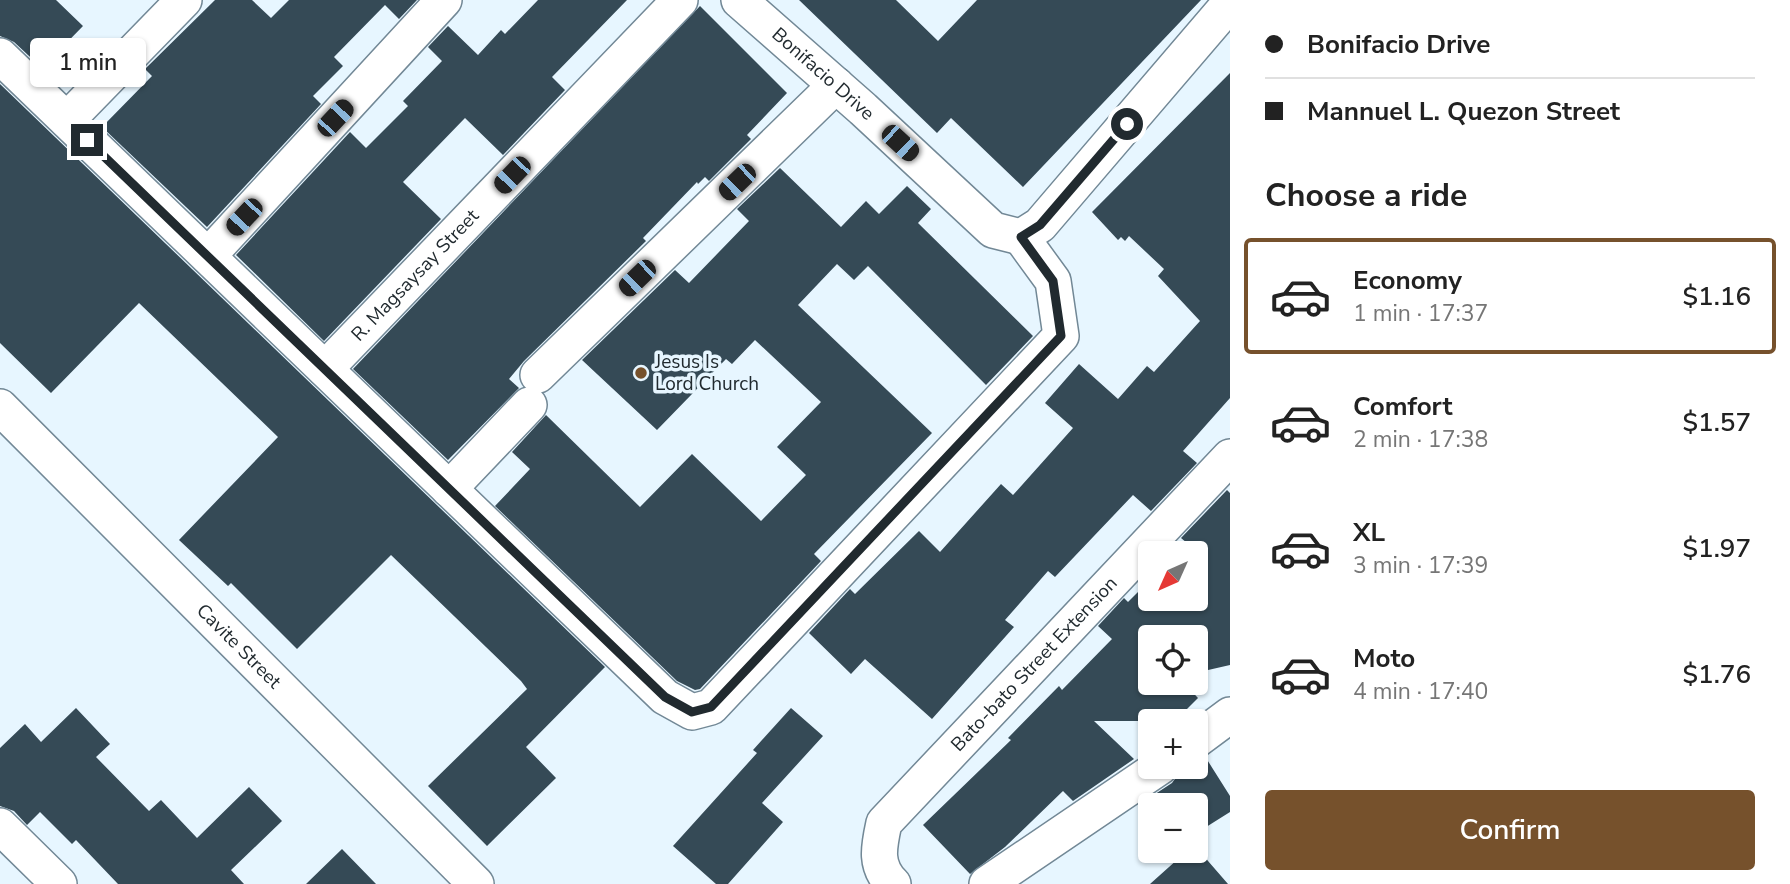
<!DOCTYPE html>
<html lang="en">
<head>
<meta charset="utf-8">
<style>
	body { margin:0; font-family:"Nunito Sans",sans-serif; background:#f6f6f6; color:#222; height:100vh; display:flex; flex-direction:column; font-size:26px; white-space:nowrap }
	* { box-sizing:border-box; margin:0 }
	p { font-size:23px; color:#767676 }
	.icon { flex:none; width:38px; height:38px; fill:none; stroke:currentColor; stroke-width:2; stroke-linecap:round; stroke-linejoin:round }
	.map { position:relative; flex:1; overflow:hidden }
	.drawer { display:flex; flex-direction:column; background:#fff; width:560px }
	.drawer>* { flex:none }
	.hud { display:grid; align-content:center; height:154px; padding:0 35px; background:#fff }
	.needle { width:46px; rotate:225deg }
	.buttons { position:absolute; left:1138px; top:541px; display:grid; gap:14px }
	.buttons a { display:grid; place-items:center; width:70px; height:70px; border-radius:7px; background:#fff; box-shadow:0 2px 5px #0004; font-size:35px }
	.end { position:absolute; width:32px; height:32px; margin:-16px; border:9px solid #212a2f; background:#fff; box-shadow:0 0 0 4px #fff }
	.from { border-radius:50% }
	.bubble { position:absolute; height:49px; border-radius:7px; background:#fff; box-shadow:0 2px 5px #0004; font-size:23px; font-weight:600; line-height:49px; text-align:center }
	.car { position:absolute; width:21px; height:42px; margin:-21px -10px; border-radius:9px; box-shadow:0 0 5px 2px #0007; background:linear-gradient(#222 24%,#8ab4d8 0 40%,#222 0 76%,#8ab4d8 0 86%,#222 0) }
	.hud b { display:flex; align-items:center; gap:24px; height:66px; font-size:26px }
	.hud b+b { border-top:2px solid #e0e0e0 }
	.hud i { width:18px; height:18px; background:#222 }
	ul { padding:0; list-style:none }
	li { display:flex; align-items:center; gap:21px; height:116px; margin:0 14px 10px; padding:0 21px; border:4px solid transparent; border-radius:7px }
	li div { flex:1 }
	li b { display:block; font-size:26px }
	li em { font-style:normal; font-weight:600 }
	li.on { border-color:#76512c }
	li>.icon { width:63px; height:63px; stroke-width:1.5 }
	h2 { padding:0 35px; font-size:32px; line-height:84px }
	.primary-button { display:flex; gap:14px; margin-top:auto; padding:14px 35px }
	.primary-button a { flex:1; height:80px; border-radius:7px; background:#76512c; color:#fff; font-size:28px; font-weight:600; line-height:80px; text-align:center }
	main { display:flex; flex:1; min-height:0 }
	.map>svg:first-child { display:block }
</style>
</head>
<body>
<main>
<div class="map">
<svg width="1230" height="884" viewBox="0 0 1230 884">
	<rect width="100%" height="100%" fill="#e7f6ff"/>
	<path fill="#354a56" d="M0,0H56L83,26L42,68L14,42L0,36Z
		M215,0H252L271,18L289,0H417L399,19L385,5L334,57L343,66L313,96L321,104L207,227L102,127L152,76L145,69Z
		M538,0H627L552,77L565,90L503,155L465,118L403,182L441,219L324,341L236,255L350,132L366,148L408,106L403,101L442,61L428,47L448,26L478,55L501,30L505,34Z
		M799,0H896L938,41L977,0H1201L1023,187L951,118L937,133Z
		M700,6L787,93L747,135L751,139L709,181L705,177L698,184L697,182L643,238L646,241L524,361L509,379L519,388L448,460L353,369Z
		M1230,73V398L1183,451L1197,463L1151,511L1133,495L1055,577L1048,571L1005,620L1014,627L932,719L865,659L851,674L809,633L850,589L855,594L919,531L940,552L1001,484L1013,495L1073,428L1045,403L1079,364L1118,399L1147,366L1154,372L1200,321L1158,276L1164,269L1129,236L1125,241L1121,237L1118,240L1092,212Z
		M0,84L605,667L526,747L556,778L487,846L428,786L527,689L521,681L391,555L297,649L231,583L228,586L179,540L278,437L139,303L51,393L0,343Z
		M780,168L841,227L866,201L879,214L907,186L931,209L918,223L1033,336L986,385L868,266L854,280L837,264L798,305L932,433L814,554L821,561L700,689L695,690L677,681L495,506L530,469L512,452L546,415L640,507L692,454L761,521L806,475L777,447L821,402L755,340L732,364L726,359L657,430L582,360L675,270L689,283L749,221L737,209Z
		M1227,490L1230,493V665L1195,673V637H1150V682H1183L1198,698L1175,721H1094L1134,759L1073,801L1063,791L1005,847L970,874L923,825L1011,740L1008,738L1059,686L1062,690L1112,639L1098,626L1124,598L1128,602L1150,580V598H1195V553H1177L1187,543L1181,538Z
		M76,708L110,744L96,757L149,811L161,800L197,838L249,787L282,821L231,870L244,884H118L76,840L72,844L40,812L27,825L14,811L0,806V748L25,724L41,742Z
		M791,708L823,736L762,803L783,822L728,884H716L673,846L757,753L753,750Z
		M1206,758L1230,796V812L1195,834V805H1150V813L1143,802L1172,783L1180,772L1195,766V762Z
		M1195,846L1228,884H1150L1188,850H1195Z
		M342,849L376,884H306Z"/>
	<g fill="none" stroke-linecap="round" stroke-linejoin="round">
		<defs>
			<g id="street">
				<path id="s1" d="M739,0L863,109L993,230L1021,237L1040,225L1230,3"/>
				<path d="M0,56L665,697L692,712L711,707L1061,336L1053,281L1021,237"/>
				<path d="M67,120L184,0"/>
				<path d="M208,256L444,0"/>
				<path id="s2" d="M325,369L680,0"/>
				<path d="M538,375L836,85"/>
				<path id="s3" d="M0,407L476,884"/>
				<path d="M449,489L529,405"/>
				<path d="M1195,741L1230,715"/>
				<path d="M0,826L59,884"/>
				<path id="s4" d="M893,884C874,866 879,846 884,823L1230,457"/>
				<path d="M987,884L1161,766"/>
			</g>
		</defs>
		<use href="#street" stroke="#728896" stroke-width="38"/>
		<use href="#street" stroke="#fff" stroke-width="35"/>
	</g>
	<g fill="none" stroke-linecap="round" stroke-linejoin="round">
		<path stroke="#212a2f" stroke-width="9" d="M87,140L665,697L692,712L711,707L1061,336L1053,281L1021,237L1040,225L1127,124"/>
	</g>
	<circle fill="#76512c" stroke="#e7f6ff" stroke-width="2.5" cx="641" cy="373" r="7"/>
	<g text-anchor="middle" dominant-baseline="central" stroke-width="7" stroke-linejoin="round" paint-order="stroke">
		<g font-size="19" fill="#212a2f" stroke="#e7f6ff">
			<text stroke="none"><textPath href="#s1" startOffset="112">Bonifacio Drive</textPath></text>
			<text stroke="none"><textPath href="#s2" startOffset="130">R. Magsaysay Street</textPath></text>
			<text stroke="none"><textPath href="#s3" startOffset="338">Cavite Street</textPath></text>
			<text stroke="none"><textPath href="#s4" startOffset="284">Bato-bato Street Extension</textPath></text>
		</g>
		<g font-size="19" fill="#212a2f" stroke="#e7f6ff" text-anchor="start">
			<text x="655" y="362">Jesus Is<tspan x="655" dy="22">Lord Church</tspan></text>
		</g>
	</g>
</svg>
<div class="buttons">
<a><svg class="needle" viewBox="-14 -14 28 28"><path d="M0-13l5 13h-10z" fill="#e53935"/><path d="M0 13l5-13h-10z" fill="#767676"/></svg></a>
<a><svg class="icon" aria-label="locate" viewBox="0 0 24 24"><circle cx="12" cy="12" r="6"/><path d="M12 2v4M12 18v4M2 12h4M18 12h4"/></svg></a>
<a>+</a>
<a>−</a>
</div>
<i class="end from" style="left:1127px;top:124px"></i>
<i class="end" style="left:87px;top:140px"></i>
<div class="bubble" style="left:30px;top:38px;width:116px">1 min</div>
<i class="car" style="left:335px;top:118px;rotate:43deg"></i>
<i class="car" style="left:900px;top:143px;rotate:133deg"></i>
<i class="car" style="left:512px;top:175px;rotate:224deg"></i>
<i class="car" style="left:737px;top:182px;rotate:226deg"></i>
<i class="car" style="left:244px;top:217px;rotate:223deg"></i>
<i class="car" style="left:637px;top:278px;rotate:226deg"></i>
</div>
<section class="drawer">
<div class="hud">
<b><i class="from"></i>Bonifacio Drive</b>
<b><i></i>Mannuel L. Quezon Street</b>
</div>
<h2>Choose a ride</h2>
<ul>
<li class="on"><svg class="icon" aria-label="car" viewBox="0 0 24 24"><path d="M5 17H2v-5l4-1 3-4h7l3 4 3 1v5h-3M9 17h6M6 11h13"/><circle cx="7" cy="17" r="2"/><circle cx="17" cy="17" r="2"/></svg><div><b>Economy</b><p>1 min · 17:37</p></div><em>$1.16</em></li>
<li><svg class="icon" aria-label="car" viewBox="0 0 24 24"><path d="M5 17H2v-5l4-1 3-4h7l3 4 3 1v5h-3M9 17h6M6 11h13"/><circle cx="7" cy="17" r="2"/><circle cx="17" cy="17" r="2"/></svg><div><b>Comfort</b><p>2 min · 17:38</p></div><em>$1.57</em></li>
<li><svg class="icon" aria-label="car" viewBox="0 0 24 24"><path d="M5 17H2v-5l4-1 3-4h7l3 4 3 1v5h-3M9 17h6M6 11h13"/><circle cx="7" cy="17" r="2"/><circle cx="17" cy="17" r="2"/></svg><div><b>XL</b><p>3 min · 17:39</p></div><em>$1.97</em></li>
<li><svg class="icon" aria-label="car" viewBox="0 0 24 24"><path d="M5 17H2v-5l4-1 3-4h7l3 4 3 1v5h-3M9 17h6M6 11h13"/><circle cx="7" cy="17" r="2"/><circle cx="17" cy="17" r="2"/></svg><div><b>Moto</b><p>4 min · 17:40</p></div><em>$1.76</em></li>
</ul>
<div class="primary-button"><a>Confirm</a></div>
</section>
</main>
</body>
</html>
